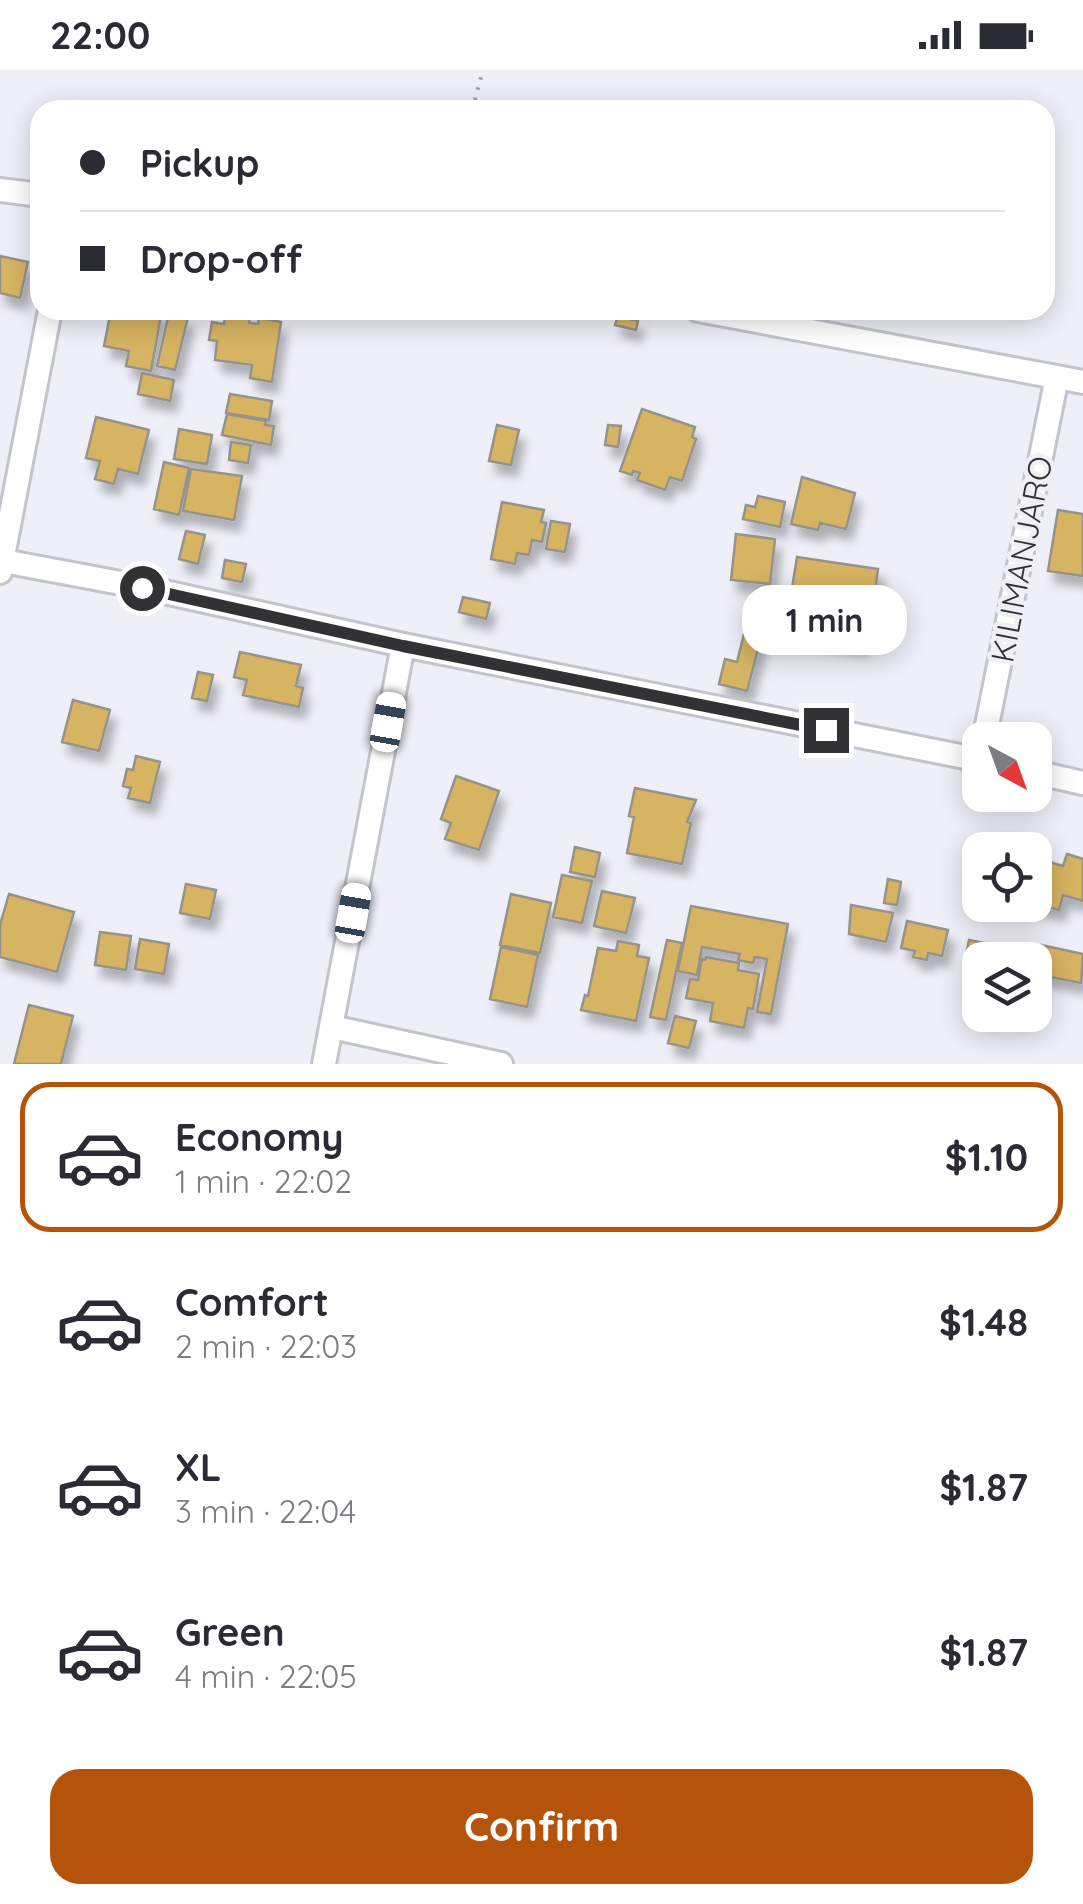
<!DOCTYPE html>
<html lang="en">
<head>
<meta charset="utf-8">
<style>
	body { margin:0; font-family:Quicksand,sans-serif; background:#f2f2f3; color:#2b2b33; height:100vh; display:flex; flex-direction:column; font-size:38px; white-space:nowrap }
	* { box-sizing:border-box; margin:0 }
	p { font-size:32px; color:#7c7c81 }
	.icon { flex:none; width:55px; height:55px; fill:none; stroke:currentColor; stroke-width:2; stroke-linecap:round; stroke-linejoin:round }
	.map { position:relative; height:994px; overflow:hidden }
	.panel { display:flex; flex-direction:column; background:#fff; flex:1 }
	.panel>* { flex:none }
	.top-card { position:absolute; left:30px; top:30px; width:1025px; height:220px; border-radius:30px; box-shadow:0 5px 25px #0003; display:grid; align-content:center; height:220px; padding:0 50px; background:#fff }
	.needle { width:65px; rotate:139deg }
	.tools { position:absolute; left:962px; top:652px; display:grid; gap:20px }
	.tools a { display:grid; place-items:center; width:90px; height:90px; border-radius:20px; background:#fff; box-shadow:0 5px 25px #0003; font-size:50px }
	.end { position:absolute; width:45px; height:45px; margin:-22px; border:12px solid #323235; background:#fff; box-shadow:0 0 0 5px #fff }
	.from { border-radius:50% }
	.bubble { position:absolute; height:70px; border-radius:30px; background:#fff; box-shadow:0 5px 25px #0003; font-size:32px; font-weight:700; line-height:70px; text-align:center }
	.car { position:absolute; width:30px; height:60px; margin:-30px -15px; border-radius:12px; box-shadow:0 0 8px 2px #0007; background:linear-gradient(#fff 24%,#345 0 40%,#fff 0 76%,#345 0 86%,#fff 0) }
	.top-card b { display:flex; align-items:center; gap:35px; height:95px; font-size:38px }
	.top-card b+b { border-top:2px solid #e1e1e2 }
	.top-card i { width:25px; height:25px; background:#2b2b33 }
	ul { padding:18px 0 0; list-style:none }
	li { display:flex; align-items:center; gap:30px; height:150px; margin:0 20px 15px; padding:0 30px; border:5px solid transparent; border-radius:30px }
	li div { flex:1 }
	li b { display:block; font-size:38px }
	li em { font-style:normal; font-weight:700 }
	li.current { border-color:#b45309 }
	li>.icon { width:90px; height:90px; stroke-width:1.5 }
	.action { display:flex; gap:20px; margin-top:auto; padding:20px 50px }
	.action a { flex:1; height:115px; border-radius:30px; background:#b45309; color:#fff; font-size:40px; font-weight:700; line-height:115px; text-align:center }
	.status { display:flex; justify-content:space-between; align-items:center; height:70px; padding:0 50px; background:#fff; direction:ltr }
	.status svg { height:28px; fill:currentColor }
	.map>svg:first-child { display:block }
</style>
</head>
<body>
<div class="status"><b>22:00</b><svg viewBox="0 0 49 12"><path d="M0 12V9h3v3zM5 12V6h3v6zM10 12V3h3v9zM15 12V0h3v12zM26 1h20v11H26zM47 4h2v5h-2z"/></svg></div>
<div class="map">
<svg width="1083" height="994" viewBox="0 0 1083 994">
	<defs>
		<filter id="shadow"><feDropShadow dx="6" dy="11" stdDeviation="5" flood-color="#0004"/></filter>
	</defs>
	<rect width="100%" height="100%" fill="#eeeff8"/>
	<path fill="#d7b462" stroke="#97938b" stroke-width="2.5" filter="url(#shadow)" d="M0,186L28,192L20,228L0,223Z
		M111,240H162L151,301L126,296L129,281L104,276Z
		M226,240L251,241L249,253L258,254L259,248L281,252L272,312L250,308L252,295L215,290L217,271L209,270L212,252L224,254Z
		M169,243L188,247L175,300L157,296Z
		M618,246L638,251L636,260L615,255Z
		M142,303L174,310L170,331L138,324Z
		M230,324L272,331L269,350L226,343Z
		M642,339L695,357L692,367L696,369L682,411L670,407L665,420L637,410L640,403L633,401L632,405L620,401Z
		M227,344L266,351L265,355L274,356L271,375L222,365Z
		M96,347L149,360L138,404L118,399L114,414L95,409L100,391L86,388Z
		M497,355L519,360L511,395L489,391Z
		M608,355L621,356L618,377L605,375Z
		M179,359L212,365L207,394L174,389Z
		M231,372L251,375L248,393L229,390Z
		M164,392L189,398L179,445L154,439Z
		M191,399L242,406L234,450L183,441Z
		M802,407L855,423L846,459L820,453L818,460L791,454Z
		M758,426L785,432L780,457L743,449L746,435L755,437Z
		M502,432L544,440L541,452L546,453L542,472L532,470L529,485L517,483L515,494L491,489Z
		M1058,440L1083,444V506L1048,501Z
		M551,451L570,454L565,482L546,479Z
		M186,461L205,465L198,494L179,489Z
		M736,464L775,469L770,514L731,510Z
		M797,487L878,499L870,555L864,554L861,574L785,563Z
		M225,490L246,494L242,512L222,508Z
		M463,527L490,533L486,549L459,542Z
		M750,540L767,544L747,621L719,614L725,589L737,592Z
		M240,582L301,595L296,616L303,618L299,637L243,625L247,610L234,607Z
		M198,602L213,605L207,631L192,628Z
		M73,630L110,640L99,681L62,672Z
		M136,686L160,692L150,733L128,728L131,718L123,716L127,699L133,700Z
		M456,706L499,721L479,780L445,769L451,753L441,749Z
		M635,718L696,730L687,752L691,753L682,794L627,783L634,747L629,746Z
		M575,777L600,783L595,807L570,802Z
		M1067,784L1083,789V831L1063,825L1059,840L1035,833V801L1039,789L1063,796Z
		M562,805L592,811L582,853L553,847Z
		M888,809L901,812L897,835L884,833Z
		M186,814L216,820L210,849L180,843Z
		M602,821L635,828L626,863L594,856Z
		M9,824L74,842L57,902L0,887V855Z
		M511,824L551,833L540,883L500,875Z
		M851,835L893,843L886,872L849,864Z
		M691,836L788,854L771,944L757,942L767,889L755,887L753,893L738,890L740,884L702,877L697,905L678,901Z
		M907,851L948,860L942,886L928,883L927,890L913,887L915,881L901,878Z
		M100,862L131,866L126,900L95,895Z
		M140,869L169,874L164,904L135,899Z
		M667,870L682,873L666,950L650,947Z
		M969,870L999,876L996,890H980V894L965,890Z
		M618,871L639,875L637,886L649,888L636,951L581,940L585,925L588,926L598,878L616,881Z
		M1041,875L1083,884L1081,913L1035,904Z
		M501,877L538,885L527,937L490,929Z
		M706,887L739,893L738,900L759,904L753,939L748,938L744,958L710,951L713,933L686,928L690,909L698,910L702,889L705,890Z
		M29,935L73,946L61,994H14Z
		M675,946L696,951L689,978L668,973Z"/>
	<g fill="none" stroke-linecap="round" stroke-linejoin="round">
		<defs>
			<path id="minor" d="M0,120L40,125
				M698,240L1083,312
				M3,491L142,517L403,575L980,690
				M0,502L50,240
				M984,670L1057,307
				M1035,702L1083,713
				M332,957L501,994
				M324,994L403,575"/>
		</defs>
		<use href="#minor" stroke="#c3c4cc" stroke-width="28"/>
		<path stroke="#a1a1a8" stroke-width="4" stroke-dasharray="2.5 8" stroke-linecap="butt" d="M472,40L483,0"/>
		<use href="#minor" stroke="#fff" stroke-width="22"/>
	</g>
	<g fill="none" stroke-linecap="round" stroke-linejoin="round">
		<path stroke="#323235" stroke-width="12" d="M142,518L403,576L826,660"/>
	</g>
	<g text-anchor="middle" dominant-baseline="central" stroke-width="9" stroke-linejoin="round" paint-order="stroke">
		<g font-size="32" fill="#323235" stroke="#eeeff8">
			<text transform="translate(1021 489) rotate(-79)">KILIMANJARO</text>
		</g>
	</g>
</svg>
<div class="tools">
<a><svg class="needle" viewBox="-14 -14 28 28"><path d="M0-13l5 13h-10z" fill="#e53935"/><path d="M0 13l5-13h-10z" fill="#7c7c81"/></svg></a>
<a><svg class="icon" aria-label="locate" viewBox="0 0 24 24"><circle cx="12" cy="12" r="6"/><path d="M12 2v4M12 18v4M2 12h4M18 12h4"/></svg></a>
<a><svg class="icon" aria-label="layers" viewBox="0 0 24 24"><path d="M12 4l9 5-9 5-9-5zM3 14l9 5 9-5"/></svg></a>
</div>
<i class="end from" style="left:142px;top:518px"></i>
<i class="end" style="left:826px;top:660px"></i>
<div class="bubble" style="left:742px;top:515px;width:165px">1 min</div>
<i class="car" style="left:388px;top:652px;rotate:10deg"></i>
<i class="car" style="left:353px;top:843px;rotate:10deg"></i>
<div class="top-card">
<b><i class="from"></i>Pickup</b>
<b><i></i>Drop-off</b>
</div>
</div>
<section class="panel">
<ul>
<li class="current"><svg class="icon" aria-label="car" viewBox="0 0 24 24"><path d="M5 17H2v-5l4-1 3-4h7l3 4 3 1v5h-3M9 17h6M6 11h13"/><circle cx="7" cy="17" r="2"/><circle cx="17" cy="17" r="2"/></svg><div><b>Economy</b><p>1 min · 22:02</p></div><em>$1.10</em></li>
<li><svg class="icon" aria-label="car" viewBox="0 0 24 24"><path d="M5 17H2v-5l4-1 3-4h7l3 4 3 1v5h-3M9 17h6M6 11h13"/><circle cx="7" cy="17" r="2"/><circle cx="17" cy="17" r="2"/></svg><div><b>Comfort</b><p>2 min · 22:03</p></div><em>$1.48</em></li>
<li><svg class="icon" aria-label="car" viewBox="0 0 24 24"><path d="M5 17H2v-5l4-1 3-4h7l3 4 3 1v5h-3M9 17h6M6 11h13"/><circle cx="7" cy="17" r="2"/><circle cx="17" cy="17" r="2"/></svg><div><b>XL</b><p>3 min · 22:04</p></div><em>$1.87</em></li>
<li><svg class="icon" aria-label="car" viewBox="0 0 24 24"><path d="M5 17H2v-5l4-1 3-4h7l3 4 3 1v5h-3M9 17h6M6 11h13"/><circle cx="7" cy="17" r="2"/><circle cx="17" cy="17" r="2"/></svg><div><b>Green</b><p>4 min · 22:05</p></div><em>$1.87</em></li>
</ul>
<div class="action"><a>Confirm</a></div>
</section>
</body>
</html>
